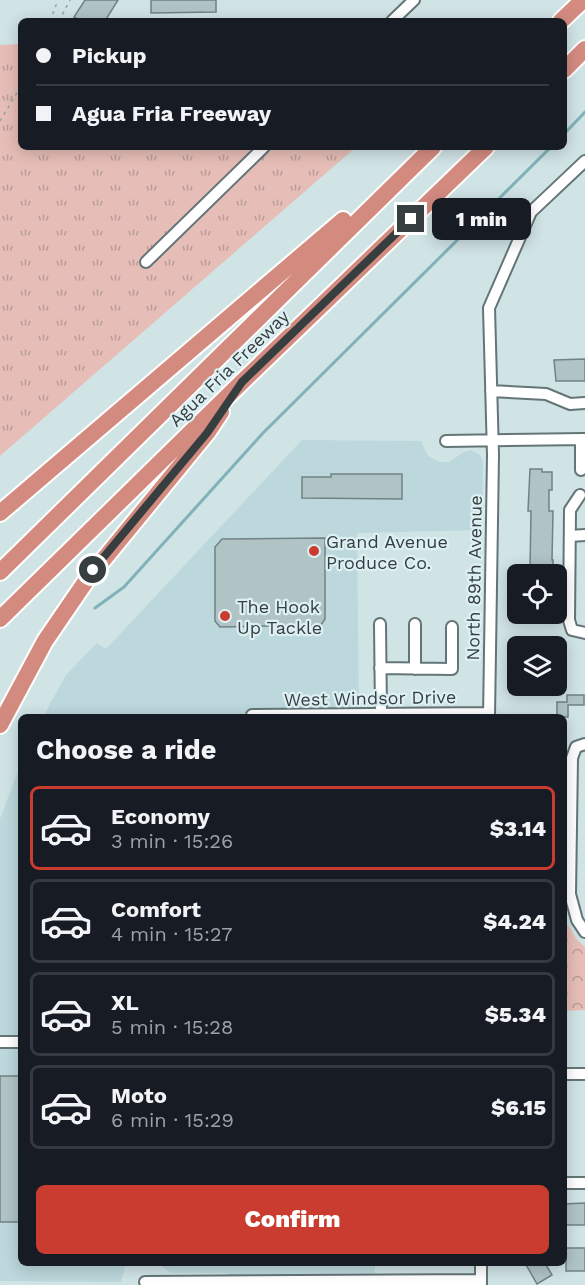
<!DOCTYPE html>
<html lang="en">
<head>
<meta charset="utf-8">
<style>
	body { margin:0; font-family:"Work Sans",sans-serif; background:#242831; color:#f1f3f6; height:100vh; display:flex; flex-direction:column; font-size:22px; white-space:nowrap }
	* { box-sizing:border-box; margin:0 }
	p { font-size:20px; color:#9ea1a6 }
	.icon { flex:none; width:33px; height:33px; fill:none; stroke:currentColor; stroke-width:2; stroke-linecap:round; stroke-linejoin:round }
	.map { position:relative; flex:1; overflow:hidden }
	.details { position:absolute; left:18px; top:714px; width:549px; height:552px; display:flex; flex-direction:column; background:#171b24; border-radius:9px; box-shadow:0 3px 15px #0003 }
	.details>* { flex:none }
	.guide { position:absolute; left:18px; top:18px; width:549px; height:132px; border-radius:9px; box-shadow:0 3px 15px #0003; display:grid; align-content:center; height:132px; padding:0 18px; background:#171b24 }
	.controls { position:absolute; left:507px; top:564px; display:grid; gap:12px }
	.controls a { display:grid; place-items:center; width:60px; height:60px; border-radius:9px; background:#171b24; box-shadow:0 3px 15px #0003; font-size:30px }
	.end { position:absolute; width:27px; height:27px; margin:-14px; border:8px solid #373e3f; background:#fff; box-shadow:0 0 0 3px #fff }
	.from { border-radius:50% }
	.bubble { position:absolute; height:42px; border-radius:9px; background:#171b24; box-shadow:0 3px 15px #0003; font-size:20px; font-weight:800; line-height:42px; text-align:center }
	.guide b { display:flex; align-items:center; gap:21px; height:57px; font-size:22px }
	.guide b+b { border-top:2px solid #363941 }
	.guide i { width:15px; height:15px; background:#f1f3f6 }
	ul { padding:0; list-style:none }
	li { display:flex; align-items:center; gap:18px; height:84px; margin:0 12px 9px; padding:0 6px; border:3px solid #363941; border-radius:9px }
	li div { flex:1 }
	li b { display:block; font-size:22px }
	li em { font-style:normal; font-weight:800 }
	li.on { border-color:#c93c2f }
	li>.icon { width:54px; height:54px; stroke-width:1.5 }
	h2 { padding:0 18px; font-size:27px; line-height:72px }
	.cta { display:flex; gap:12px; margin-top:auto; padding:12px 18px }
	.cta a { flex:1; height:69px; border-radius:9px; background:#c93c2f; color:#fff; font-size:24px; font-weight:800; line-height:69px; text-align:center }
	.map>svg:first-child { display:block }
</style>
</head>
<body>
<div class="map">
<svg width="585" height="1285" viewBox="0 0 585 1285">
	<defs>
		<pattern id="grass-tufts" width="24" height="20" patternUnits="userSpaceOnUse" patternTransform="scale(1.5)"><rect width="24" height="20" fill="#e6beb7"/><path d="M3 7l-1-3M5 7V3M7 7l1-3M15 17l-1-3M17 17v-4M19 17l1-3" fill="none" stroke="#bb9c96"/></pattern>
		<pattern id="park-crowns" width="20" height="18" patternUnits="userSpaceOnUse" patternTransform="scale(1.5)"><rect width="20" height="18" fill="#e6beb7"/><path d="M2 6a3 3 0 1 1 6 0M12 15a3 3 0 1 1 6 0" fill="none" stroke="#bb9c96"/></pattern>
	</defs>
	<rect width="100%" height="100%" fill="#d0e3e5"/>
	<path fill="#bcd8dc" d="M302,440L421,441L428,456L439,462H449L464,452L471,450L479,454L483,461L482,530L357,533L359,717H43L66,675L97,643L106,649Z
		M21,763V1263H129L125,1267L121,1282L0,1281V819Z
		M157,1263H375V1285H228L227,1273H171Z"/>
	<path fill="url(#grass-tufts)" d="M21,44V147H356L0,456V45Z"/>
	<path fill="url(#park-crowns)" d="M564,924L569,926L577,940L585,947V1010L564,1011Z"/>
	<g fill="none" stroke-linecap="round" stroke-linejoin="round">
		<path stroke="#80b2b9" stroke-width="3" d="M564,134L585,112
			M95,608L124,587L263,433L551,147"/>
	</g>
	<path fill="#b0c3c5" stroke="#718284" stroke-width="1.5" d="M85,0H118L105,21H81L74,17Z
		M151,0H216V12L151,13Z
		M585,359V381H556L554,360Z
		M530,469H542V472H552V490H549V511H553L552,560H553V574H531V569H530L531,511H528Z
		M331,474H402V499L302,498V477H331Z
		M325,538V619L321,625L220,627L215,621V547L222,539Z
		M567,695H584V705H568V717H557V702H567Z
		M0,1076H21V1222H0Z
		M585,1203V1225H564V1204Z
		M566,1248H585V1271H566Z
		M525,1263H545L552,1275L537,1284Z"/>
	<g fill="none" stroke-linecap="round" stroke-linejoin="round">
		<defs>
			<path id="minor" d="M392,21L414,0
				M146,262L264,147
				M491,391L546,394L570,404L585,403
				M581,439V470
				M446,441L585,439
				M580,495L570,510L569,620L572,630L585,633
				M570,536L585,535
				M380,624L381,714
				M415,624V669
				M380,668L452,669V627
				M252,715L489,713
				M489,717L493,455L489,308L531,212L585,161
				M585,744L576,747L572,758L570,894L577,920L585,932
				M0,1042H21
				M564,1074H585
				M564,1183H585
				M145,1282L481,1280
				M481,1285V1263"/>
			<path id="highway" d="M561,21L583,0
				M564,70L585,49
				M0,513L343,220
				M0,572L433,147
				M0,619L242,382L486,147
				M0,725L45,641L86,581L207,433L221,412"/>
		</defs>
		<use href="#minor" stroke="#647578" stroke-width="14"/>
		<use href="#highway" stroke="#fff" stroke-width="20"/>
		<path stroke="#95a3a5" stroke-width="1.5" stroke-dasharray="3 4.5" stroke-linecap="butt" d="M50,21L58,0
			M59,21L70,0
			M0,121L21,86"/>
		<use href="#minor" stroke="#fff" stroke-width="10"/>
		<use href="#highway" stroke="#d38b80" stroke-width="16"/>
	</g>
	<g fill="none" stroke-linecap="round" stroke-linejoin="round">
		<path stroke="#373e3f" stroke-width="8" d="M93,570L207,433L242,382L411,219"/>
	</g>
	<g fill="#c93c2f" stroke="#ddf0f3" stroke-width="2">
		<circle cx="314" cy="551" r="6"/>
		<circle cx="225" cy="616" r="6"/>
	</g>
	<g text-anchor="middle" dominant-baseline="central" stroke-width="4.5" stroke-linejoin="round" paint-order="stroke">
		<g font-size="18" fill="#373e3f" stroke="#ddf0f3">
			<text transform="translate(229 368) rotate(-44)">Agua Fria Freeway</text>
			<text transform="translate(474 578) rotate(-89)">North 89th Avenue</text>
			<text transform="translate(370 698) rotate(-1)">West Windsor Drive</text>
		</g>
		<g font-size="18" fill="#373e3f" stroke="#ddf0f3" text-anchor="start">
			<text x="326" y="541">Grand Avenue<tspan x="326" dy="21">Produce Co.</tspan></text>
			<text x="237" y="606">The Hook<tspan x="237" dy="21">Up Tackle</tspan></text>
		</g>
	</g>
</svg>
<div class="controls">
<a><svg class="icon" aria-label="locate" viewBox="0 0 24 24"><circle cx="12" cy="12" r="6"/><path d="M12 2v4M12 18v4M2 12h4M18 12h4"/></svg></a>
<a><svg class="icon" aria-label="layers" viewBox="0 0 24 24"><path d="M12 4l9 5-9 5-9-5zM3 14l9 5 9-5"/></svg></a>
</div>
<i class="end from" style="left:93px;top:570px"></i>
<i class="end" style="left:411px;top:219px"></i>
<div class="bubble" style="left:432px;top:198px;width:99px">1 min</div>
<div class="guide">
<b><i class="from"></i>Pickup</b>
<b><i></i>Agua Fria Freeway</b>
</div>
<section class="details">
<h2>Choose a ride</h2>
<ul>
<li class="on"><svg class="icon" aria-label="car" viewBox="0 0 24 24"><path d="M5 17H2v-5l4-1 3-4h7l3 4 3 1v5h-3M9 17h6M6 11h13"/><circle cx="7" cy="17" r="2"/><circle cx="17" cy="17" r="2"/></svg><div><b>Economy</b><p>3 min · 15:26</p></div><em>$3.14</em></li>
<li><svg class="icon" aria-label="car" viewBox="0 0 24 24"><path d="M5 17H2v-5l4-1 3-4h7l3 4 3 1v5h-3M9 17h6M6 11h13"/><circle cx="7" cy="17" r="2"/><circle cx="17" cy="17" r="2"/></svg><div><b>Comfort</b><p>4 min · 15:27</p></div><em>$4.24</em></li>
<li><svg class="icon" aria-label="car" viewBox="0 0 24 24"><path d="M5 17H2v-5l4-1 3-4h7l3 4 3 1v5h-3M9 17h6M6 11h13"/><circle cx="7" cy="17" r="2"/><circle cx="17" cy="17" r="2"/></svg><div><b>XL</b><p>5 min · 15:28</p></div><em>$5.34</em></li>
<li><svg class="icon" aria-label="car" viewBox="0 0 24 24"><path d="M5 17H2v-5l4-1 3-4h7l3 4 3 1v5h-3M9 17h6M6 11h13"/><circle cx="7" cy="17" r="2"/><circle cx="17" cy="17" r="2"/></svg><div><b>Moto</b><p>6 min · 15:29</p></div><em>$6.15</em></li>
</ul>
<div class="cta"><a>Confirm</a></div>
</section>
</div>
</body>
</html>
